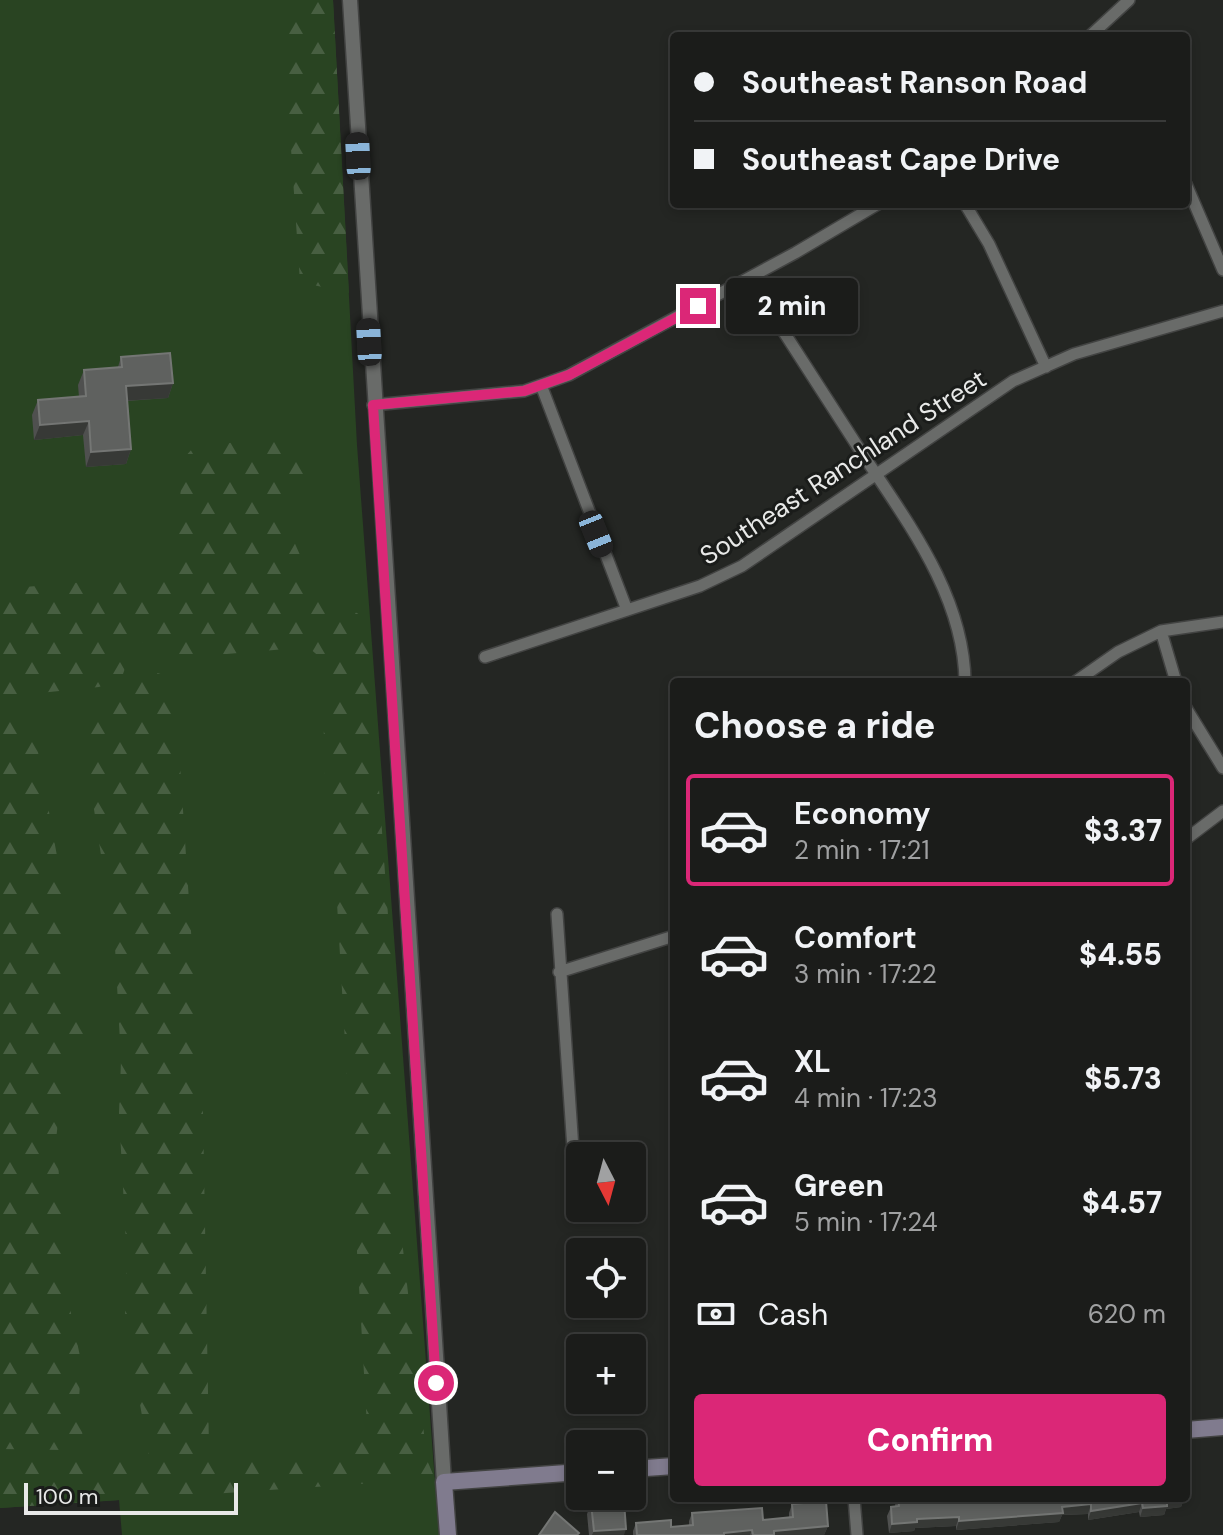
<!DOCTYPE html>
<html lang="en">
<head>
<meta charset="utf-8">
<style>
	body { margin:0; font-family:"DM Sans",sans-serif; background:#282927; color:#f1f3f6; height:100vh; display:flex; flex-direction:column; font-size:30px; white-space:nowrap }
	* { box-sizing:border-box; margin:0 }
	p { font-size:26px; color:#a0a1a2 }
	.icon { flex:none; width:44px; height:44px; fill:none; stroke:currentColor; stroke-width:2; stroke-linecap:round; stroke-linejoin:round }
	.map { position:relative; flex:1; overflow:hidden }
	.sheet { position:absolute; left:670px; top:678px; width:520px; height:824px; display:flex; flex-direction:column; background:#1b1c1a; border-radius:8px; box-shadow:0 4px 12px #0003,0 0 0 2px #393a39 }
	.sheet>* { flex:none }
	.top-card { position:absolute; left:670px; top:32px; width:520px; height:176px; border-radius:8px; box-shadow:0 4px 12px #0003,0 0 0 2px #393a39; display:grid; align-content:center; height:176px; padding:0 24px; background:#1b1c1a }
	.needle { width:52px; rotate:174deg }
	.buttons { position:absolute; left:566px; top:1142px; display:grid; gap:16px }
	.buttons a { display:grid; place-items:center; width:80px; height:80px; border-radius:8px; background:#1b1c1a; box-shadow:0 4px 12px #0003,0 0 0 2px #393a39; font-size:40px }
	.scale { position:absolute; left:24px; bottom:20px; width:214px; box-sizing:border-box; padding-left:8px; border:4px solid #e8e9e8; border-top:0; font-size:22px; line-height:28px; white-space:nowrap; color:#e8e9e8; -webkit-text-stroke:6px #1a1c1a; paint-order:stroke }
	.end { position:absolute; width:36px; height:36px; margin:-18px; border:10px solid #db2777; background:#fff; box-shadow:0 0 0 4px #fff }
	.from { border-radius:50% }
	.bubble { position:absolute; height:56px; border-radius:8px; background:#1b1c1a; box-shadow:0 4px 12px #0003,0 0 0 2px #393a39; font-size:26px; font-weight:800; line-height:56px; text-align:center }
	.car { position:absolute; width:24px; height:48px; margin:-24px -12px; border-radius:10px; box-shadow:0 0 6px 2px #0007; background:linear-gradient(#222 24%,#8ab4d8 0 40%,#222 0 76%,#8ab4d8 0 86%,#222 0) }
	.top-card b { display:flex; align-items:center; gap:28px; height:76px; font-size:30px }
	.top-card b+b { border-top:2px solid #393a39 }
	.top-card i { width:20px; height:20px; background:#f1f3f6 }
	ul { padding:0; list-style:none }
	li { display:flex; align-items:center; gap:24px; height:112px; margin:0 16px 12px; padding:0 8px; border:4px solid transparent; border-radius:8px }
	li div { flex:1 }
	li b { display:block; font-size:30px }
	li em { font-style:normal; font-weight:800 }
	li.on { border-color:#db2777 }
	li>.icon { width:72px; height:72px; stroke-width:1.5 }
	h2 { padding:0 24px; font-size:36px; line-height:96px }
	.pay { display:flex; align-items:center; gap:20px; height:88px; padding:0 24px; font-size:30px }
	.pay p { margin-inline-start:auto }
	.button { display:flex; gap:16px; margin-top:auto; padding:16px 24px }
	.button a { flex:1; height:92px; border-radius:8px; background:#db2777; color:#fff; font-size:32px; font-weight:800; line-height:92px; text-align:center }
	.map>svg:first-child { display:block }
</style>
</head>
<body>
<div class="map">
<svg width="1223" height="1535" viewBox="0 0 1223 1535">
	<defs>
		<pattern id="forest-firs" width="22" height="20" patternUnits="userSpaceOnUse" patternTransform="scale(2)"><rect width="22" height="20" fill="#294422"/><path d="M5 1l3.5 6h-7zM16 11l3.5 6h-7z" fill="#485f42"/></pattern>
	</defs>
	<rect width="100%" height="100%" fill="#242623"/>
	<path fill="#294422" d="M0,0H333L357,445L439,1535H122L119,1500L0,1508Z"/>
	<path fill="url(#forest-firs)" d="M281,0H333L349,293L300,282Z
		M280,436L295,446L305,476L284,488L280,510L320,600L357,613L367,621L396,1027L393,1161L427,1460L435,1479L0,1508V1458L149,1456L125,1318L127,1262L119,1113L121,1061L115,947L90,783L93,753L88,723L91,706L112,688L154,672L167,676L175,689L203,1113L209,1448L221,1457L328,1454L356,1446L367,1426L337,903L323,753L326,679L322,659L308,647L168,659L157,648L140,641L132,647L122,677L99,687L0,697V589L134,578L165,570L176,552L183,459L193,448Z
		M17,716L34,729L57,856L66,933L60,963L62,995C84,1013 84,1021 83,1049L64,1067L56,1140L65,1247L64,1280L81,1361L79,1401L83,1439L78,1446L63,1450L0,1449V720Z"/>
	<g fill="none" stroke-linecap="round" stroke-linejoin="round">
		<defs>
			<path id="minor" d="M1090,36L1129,0
				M1186,184L1223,270
				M965,204L989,244L1046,367
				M749,278C785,334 822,391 858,447C904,518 964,593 965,682
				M541,385L627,610
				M373,405L524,391L569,375L795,253L878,204
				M1161,631L1176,682
				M485,657L700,586L742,566L1013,381L1074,354L1223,311
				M1075,682L1118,652L1161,631L1223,622
				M1186,708L1223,768
				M1186,839L1223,811
				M557,914L573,1149
				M559,972L674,936
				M854,1498L857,1535"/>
			<path id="tertiary" d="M350,0L444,1482"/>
			<path id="secondary" d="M1186,1430L1223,1427
				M632,1469L674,1466
				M448,1535L444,1482L580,1472"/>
		</defs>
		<use href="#minor" stroke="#424342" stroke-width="14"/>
		<use href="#tertiary" stroke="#424342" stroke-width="17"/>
		<use href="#secondary" stroke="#424342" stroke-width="19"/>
		<use href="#minor" stroke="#696b69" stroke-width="11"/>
		<use href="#tertiary" stroke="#696b69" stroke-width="14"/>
		<use href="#secondary" stroke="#807b8e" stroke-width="16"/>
	</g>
	<path fill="#4f504f" d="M121,357L173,383L168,398L127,401L131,449L126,464L86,467L83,435L34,440L32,415L38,400L79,397L78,385L84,370L118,367Z
		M896,1498H1184L1181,1507L1166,1509L1164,1515L1140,1517L1139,1512L1088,1520V1514L1062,1515L1059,1522L956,1530V1526L915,1528L914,1531L889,1533L887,1516L891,1507L895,1506Z
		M591,1503L624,1535H589L587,1514Z
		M792,1504L828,1526L824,1535H633V1531L636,1523L671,1527L689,1525V1521L692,1513L763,1520L789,1517V1513Z"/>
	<path fill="#373936" d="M173,383L168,398L121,401L126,386Z
		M89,421L83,435L34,440L40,425Z
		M131,449L126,464L86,467L91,452Z
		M1184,1498L1181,1507L1166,1509L1164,1515L1140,1517L1143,1508L1167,1500Z
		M1142,1503L1139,1512L1088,1520L1091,1511Z
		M1091,1504L1088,1514L1062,1515L1059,1522L956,1530L959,1521L1062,1507Z
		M959,1517L956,1526L915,1528L914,1531L889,1533L892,1524L917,1519Z
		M828,1526L824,1535H772L774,1531Z
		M626,1529L624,1535H592L594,1531Z
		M752,1530L750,1535H723L724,1533Z"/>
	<path fill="#5f615f" stroke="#747674" stroke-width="2" d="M170,353L173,383L126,386L131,449L91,452L89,421L40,425L38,400L86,396L84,370L122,367L121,357Z
		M898,1498H1184L1167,1500V1506L1143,1508L1142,1503L1091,1511V1504L1062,1507L1063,1513L959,1521V1517L917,1519V1522L892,1524L891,1507L899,1506Z
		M624,1501L626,1529L594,1531L591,1503Z
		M826,1501L828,1526L774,1531V1535H753L752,1530L724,1533V1535H637L636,1523L671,1520V1527L693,1525L692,1513L762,1508L763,1520L793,1517L792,1504Z
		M555,1512L579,1533L577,1535H539Z"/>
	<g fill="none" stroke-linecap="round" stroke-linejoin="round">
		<path stroke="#db2777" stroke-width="10" d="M436,1383L373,405L524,391L569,375L698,306"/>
	</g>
	<g text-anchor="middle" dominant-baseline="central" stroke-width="6" stroke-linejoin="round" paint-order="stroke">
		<g font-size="26" fill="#e8e9e8" stroke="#1a1c1a">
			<text transform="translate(843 467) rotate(-33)">Southeast Ranchland Street</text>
		</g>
	</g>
</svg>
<div class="buttons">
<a><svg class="needle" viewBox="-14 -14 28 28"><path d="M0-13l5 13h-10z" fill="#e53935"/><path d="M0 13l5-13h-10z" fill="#a0a1a2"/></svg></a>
<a><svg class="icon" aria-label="locate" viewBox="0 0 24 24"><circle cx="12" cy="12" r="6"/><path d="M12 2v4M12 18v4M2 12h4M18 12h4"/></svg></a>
<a>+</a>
<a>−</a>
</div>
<div class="scale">100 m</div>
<i class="end from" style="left:436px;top:1383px"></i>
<i class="end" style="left:698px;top:306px"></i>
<div class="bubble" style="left:726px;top:278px;width:132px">2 min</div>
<i class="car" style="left:358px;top:156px;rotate:357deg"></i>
<i class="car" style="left:369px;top:342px;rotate:357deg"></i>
<i class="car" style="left:596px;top:534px;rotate:158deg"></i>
<div class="top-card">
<b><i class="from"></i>Southeast Ranson Road</b>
<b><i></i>Southeast Cape Drive</b>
</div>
<section class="sheet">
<h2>Choose a ride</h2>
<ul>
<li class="on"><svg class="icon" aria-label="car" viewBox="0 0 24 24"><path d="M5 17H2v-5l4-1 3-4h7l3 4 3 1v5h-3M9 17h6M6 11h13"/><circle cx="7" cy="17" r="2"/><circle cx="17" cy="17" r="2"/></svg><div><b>Economy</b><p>2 min · 17:21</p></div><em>$3.37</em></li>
<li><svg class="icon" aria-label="car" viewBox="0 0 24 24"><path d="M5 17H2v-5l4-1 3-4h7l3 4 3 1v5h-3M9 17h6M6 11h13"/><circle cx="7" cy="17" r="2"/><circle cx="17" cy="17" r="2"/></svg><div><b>Comfort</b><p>3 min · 17:22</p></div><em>$4.55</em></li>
<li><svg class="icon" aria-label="car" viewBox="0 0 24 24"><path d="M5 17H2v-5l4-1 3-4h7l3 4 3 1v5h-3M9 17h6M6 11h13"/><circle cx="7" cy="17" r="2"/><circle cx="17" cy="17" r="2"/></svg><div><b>XL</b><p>4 min · 17:23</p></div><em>$5.73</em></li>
<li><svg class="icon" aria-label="car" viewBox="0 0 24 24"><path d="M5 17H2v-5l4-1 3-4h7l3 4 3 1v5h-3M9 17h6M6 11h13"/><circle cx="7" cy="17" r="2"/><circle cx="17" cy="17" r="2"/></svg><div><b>Green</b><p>5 min · 17:24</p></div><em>$4.57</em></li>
</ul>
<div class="pay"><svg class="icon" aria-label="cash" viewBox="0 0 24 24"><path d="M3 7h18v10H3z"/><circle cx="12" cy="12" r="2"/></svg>Cash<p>620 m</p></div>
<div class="button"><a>Confirm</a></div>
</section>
</div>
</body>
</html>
